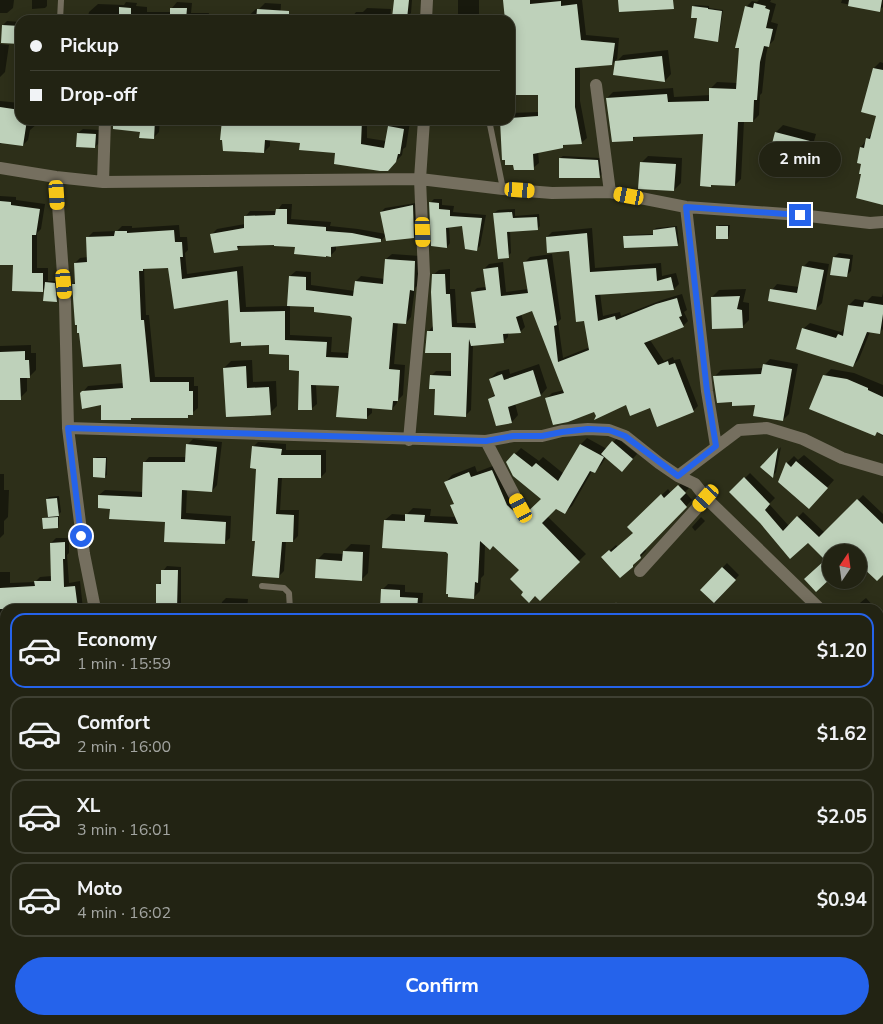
<!DOCTYPE html>
<html lang="en">
<head>
<meta charset="utf-8">
<style>
	body { margin:0; font-family:"Nunito Sans",sans-serif; background:#2a2b1c; color:#f1f3f6; height:100vh; display:flex; flex-direction:column; font-size:19px; white-space:nowrap }
	* { box-sizing:border-box; margin:0 }
	p { font-size:16px; color:#a2a4a0 }
	.icon { flex:none; width:28px; height:28px; fill:none; stroke:currentColor; stroke-width:2; stroke-linecap:round; stroke-linejoin:round }
	.map { position:relative; flex:1; overflow:hidden }
	.drawer { position:absolute; left:0px; top:604px; width:884px; height:421px; display:flex; flex-direction:column; background:#222313; border-radius:15px 15px 0 0; box-shadow:0 2px 12px #0003,0 0 0 1px #3f4033 }
	.drawer>* { flex:none }
	.top-card { position:absolute; left:15px; top:15px; width:500px; height:110px; border-radius:15px; box-shadow:0 2px 12px #0003,0 0 0 1px #3f4033; display:grid; align-content:center; height:110px; padding:0 15px; background:#222313 }
	.needle { width:32px; rotate:13deg }
	.controls { position:absolute; left:822px; top:544px; display:grid; gap:10px }
	.controls a { display:grid; place-items:center; width:45px; height:45px; border-radius:50%; background:#222313; box-shadow:0 2px 12px #0003,0 0 0 1px #3f4033; font-size:25px }
	.end { position:absolute; width:22px; height:22px; margin:-11px; border:6px solid #2563eb; background:#fff; box-shadow:0 0 0 2px #fff }
	.from { border-radius:50% }
	.bubble { position:absolute; height:35px; border-radius:18px; background:#222313; box-shadow:0 2px 12px #0003,0 0 0 1px #3f4033; font-size:16px; font-weight:700; line-height:35px; text-align:center }
	.car { position:absolute; width:15px; height:30px; margin:-15px -8px; border-radius:6px; box-shadow:0 0 4px 1px #0007; background:linear-gradient(#f5c518 24%,#345 0 40%,#f5c518 0 76%,#345 0 86%,#f5c518 0) }
	.top-card b { display:flex; align-items:center; gap:18px; height:48px; font-size:19px }
	.top-card b+b { border-top:1px solid #3f4033 }
	.top-card i { width:12px; height:12px; background:#f1f3f6 }
	ul { padding:9px 0 0; list-style:none }
	li { display:flex; align-items:center; gap:15px; height:75px; margin:0 10px 8px; padding:0 5px; border:2px solid #3f4033; border-radius:15px }
	li div { flex:1 }
	li b { display:block; font-size:19px }
	li em { font-style:normal; font-weight:700 }
	li.active { border-color:#2563eb }
	li>.icon { width:45px; height:45px; stroke-width:1.5 }
	.cta { display:flex; gap:10px; margin-top:auto; padding:10px 15px }
	.cta a { flex:1; height:58px; border-radius:30px; background:#2563eb; color:#fff; font-size:20px; font-weight:700; line-height:58px; text-align:center }
	.map>svg:first-child { display:block }
</style>
</head>
<body>
<div class="map">
<svg width="883" height="1024" viewBox="0 0 883 1024">
	<rect width="100%" height="100%" fill="#2d2f19"/>
	<path fill="#0007" fill-rule="evenodd" d="M0,0H14L13,8L7,13H0Z
		M32,0H47V6L45,8L32,9Z
		M395,0H412L411,13L406,18Z
		M458,0H479V20H458Z
		M504,0H582L586,35L619,38L617,61L623,55L668,50L671,74L665,81L615,73L617,59L612,64L580,66V101L587,138L581,143L565,144L562,147L538,151L539,163L533,168L502,120H510V113L540,112V94L510,93V20H506Z
		M759,0H771L770,2L776,4L771,22L778,24L774,40L768,46L766,55L762,93L760,95L759,115L753,121H744L741,179L735,185L713,184L710,186L704,132L637,135L632,140L607,98L613,92L673,88L674,97L711,95V88L717,82L737,83L746,7L752,1L757,2Z
		M842,0H883V7L879,10L841,3Z
		M126,2L137,3L136,6L147,7V12H171L172,8L177,2L192,3L191,13H209L208,17L227,18V20H87L89,12L98,4L124,5Z
		M265,3L281,4L280,20H244L256,9H259Z
		M695,5L709,6V8L723,10L719,38L717,40L698,17L693,7Z
		M367,8L391,9L390,20H350L356,12H363Z
		M7,21L20,22V43L3,25Z
		M0,44L9,45L5,72L0,77Z
		M880,62L883,63V203L863,173L862,163L859,162L861,147L873,132L877,115L874,68Z
		M0,101L20,103V120H37V124L30,130L28,140L23,145L4,142L0,144Z
		M114,120H160L159,132L153,138L141,130Z
		M223,120H367V138L386,141L389,126L395,120L410,122L406,147L403,149L402,155L394,163L301,142L270,139V146L264,152Z
		M783,125L816,134L812,148L806,155L803,166L796,173L776,132Z
		M83,129L100,130L99,143L95,147L78,133Z
		M563,156L600,158L602,174L599,177L560,158Z
		M648,156L682,158L681,183L674,190L641,163Z
		M0,196L16,197V200L45,204L41,229L37,233V268H48V281H57L58,299L56,301L46,287L42,291L14,264L0,225Z
		M434,199H442V205L454,206L453,212L486,215L480,246L476,250L463,225L449,226L450,243L447,247L430,203Z
		M416,203L417,233L414,237L386,235L381,241L336,246V250L331,255L296,246L276,243L242,245L237,249L212,234L217,229L245,224V217L250,211H277L282,204H292L291,219L331,222L330,226L358,229L386,234L381,212L385,208Z
		M515,209V216L539,214L540,226L537,229L510,230L511,253L508,256L494,213L498,210Z
		M179,225L180,237H187L188,250L185,253L187,274L243,266L246,307L289,306L290,276L296,271L311,272V285L355,291L356,281L361,276L385,279L386,259L392,254L420,256L419,284L415,288L411,317L406,323L398,322L394,364L405,365L403,395L397,401V403L392,409L372,407V413L366,418L340,385L316,384L317,404L311,409L300,370L291,353L270,344L242,345L230,299L175,307L169,266L144,269L146,315H149L155,377H194V386H198V408L188,416H133L131,419L81,394L88,386L124,383L122,363L73,284L76,281L75,263L80,258L88,257L87,238L93,232L117,231L122,226H132V228ZM290,305L315,306L351,315L353,318L349,353L331,352L332,337L290,335Z
		M719,225H730L729,236L727,238L717,227Z
		M677,226L679,243L677,245L625,236L626,235L654,234V230L656,228Z
		M592,228L595,268L661,263L662,276L676,273L679,284L674,289L600,293L603,316L620,312L621,316L662,300L682,294L687,310L684,312L688,321L683,326L650,340L664,361L673,357L674,360L680,359L698,406L693,411L627,403L595,410L547,398L552,393L564,390L533,310L521,314L525,327L520,332L508,333V337L503,342L473,345L471,410L466,415L436,388L431,376L436,371H452V352L428,332L433,326V275L439,270L450,269V289H455L457,323H476L472,293L477,288L486,287L484,269L489,264L503,262L506,292L528,289L525,262L530,257L552,254L561,319L558,322L563,358L590,347L570,250L547,237L552,232Z
		M839,253L853,255L851,271L846,276L834,257Z
		M809,261L829,264L822,303L816,309L772,290L777,284L799,287L803,267Z
		M746,289L743,302L749,303V320L742,327L712,297L719,290Z
		M883,293V329L879,333L870,332L859,359L853,366L803,329L810,323L841,332L845,328L849,305L855,299L867,301L872,296L882,297Z
		M31,345V353H36V370L29,377H27V391L20,398L0,399V346Z
		M770,359L798,364L789,414L783,420L757,403L733,401L715,376L721,370L763,368L764,365Z
		M252,360L253,382L276,381L277,406L270,413L224,368L231,361Z
		M539,364L547,388L541,395L515,403L518,415L512,422L490,399L495,394L490,379L497,372L509,369L510,374Z
		M831,369L854,373L883,385V436L877,432L875,434L824,376Z
		M587,438L607,449L617,438L637,454L626,466L606,457L601,465L594,472L592,471L572,506L565,512L556,507L547,516L586,554L540,599L535,595L525,592L520,570L493,545L485,544L484,575L481,578L480,591L474,597L449,553L385,520L392,514L406,515L413,508L431,509L430,516L457,517L452,505L455,503L446,482L452,475L475,466L477,472L498,464L513,499L528,513L543,498L515,454L521,448L539,461L543,457L564,474L581,444Z
		M193,439L222,442L217,485L212,491L187,489L186,513L231,516L230,538L224,543L167,520L111,507L99,495L105,490L144,492V463L149,457H186L187,445Z
		M258,442L286,444V450H326V472L321,477H282L280,510H299L298,536L293,541H286L284,571L278,577L256,539L257,468L253,447Z
		M781,447L776,472L773,476L762,467Z
		M804,455L834,480L815,501L779,482L787,463L794,456L798,460Z
		M97,457H107V475L105,476L95,458Z
		M750,473L775,498L769,504L789,526L803,512L825,533L863,495L883,514V574L877,580L859,562V552H831V576L816,590L826,560L808,542L761,522L731,492Z
		M0,474H4V490H9L8,517L4,521V534L0,538Z
		M685,480L691,486L685,492L692,500L645,549L646,551L632,566L609,551L616,545L618,547L634,533L629,527L668,489L671,493Z
		M59,496L61,512L59,514V525L58,527L43,519L49,516L47,499L49,497Z
		M701,517L705,521L695,531L692,527Z
		M56,538H69V553L67,555L69,583L80,581L83,609H5V810H0V572H10V583L35,582L40,577L52,576L51,543Z
		M351,544L370,545L368,573L361,580L317,560L324,553L344,554V551Z
		M727,563L739,575L715,603L701,590Z
		M167,566L181,567V604H184V609H149L153,605H157L158,585L162,580L163,571Z
		M388,584L405,585V592L423,593L422,609H382V590Z
		M226,598L248,599L247,609H221L222,602Z
		M866,598L876,609H854L855,607Z
		M879,612L883,617L879,622Z
		M883,688V780L879,786V693Z
		M879,790L883,793V823L879,828Z
		M0,832H5V908L0,907Z
		M0,967H5V1000H0Z
		M883,978V1001L879,997V982Z
		M883,1014V1024H846L850,1020H879Z
		M15,1020H116H114L115,1024H16Z
		M211,1020H272L268,1024H211Z
		M298,1020H369L371,1024H300Z
		M470,1020H509L505,1024L503,1022L501,1024H465Z
		M544,1020H555L559,1024H544L546,1022Z
		M641,1020H645L649,1024H636Z
		M659,1020H671L667,1024H663Z
		M727,1020H754L756,1022L754,1024H723Z"/>
	<g fill="none" stroke-linecap="round" stroke-linejoin="round">
		<path stroke="#012115" stroke-width="4.5" d="M879,928L883,918
			M799,1024L802,1020"/>
	</g>
	<path fill="#bed1ba" d="M394,0H409L407,19L392,18Z
		M503,0H530V4L561,1V6L577,4L581,40L615,43L612,65L575,68V107L582,144L563,145V148L533,154L534,170H514L513,165H505V160H502L500,120H510V118L538,116V95H510V20H505Z
		M618,0H673L674,9L619,12Z
		M849,0H882L880,12L848,6Z
		M754,3L766,6L765,8L770,10L766,28L773,29L769,47L764,46L760,62L757,100H754L753,122H738L735,186L711,185V187L700,186L703,134L633,137V141L612,142L606,98L667,94L668,102L709,101V88L736,89L739,48H735L745,6L753,8Z
		M692,6L708,8V9L722,11L718,42L694,38L697,18H691Z
		M119,7L131,8V20H119Z
		M170,8H187L186,20H170Z
		M257,9L289,11V20H256Z
		M2,25L20,26V44L1,43Z
		M662,56L665,82L613,75L615,61Z
		M873,68L883,70V205L856,198L861,174H859L861,164L857,163L860,147L864,148L866,138L870,139L876,116L861,112Z
		M0,107L20,110V120H27L23,146L0,143Z
		M113,120H155L154,139L139,138L140,132L113,129Z
		M222,120H362L361,144L384,148L388,126L404,129L400,154H398L396,162L388,171H380L334,164L335,153L299,150L300,143L265,140L264,153L223,151L222,140H220Z
		M775,132L810,141L806,156L801,155L796,175L766,167Z
		M77,133L96,134L95,148L76,147Z
		M559,158L598,160L600,178H559Z
		M640,162L676,164L674,191L638,189Z
		M0,201L11,202V205L40,209L36,235H32V273H43V292L12,291L13,265H0Z
		M429,202L439,203V209L450,210V216L482,218L477,251L465,249L462,226L446,228L447,248L431,246Z
		M413,205L414,238L386,241L380,212Z
		M276,209H287V224L326,227V231L352,233L381,239V242L331,247V257L326,256V257L294,254L295,247L274,246V245L237,246L238,250L214,253L210,234L244,228V216L275,215Z
		M512,212L513,218L537,217L538,230L507,232L509,258L498,259L493,213Z
		M716,226H728V239H716Z
		M675,227L678,246L624,248L623,236L653,235V230Z
		M174,230L175,242H182L183,257H180L182,279L237,271L240,312L285,311V340L327,342L326,357L348,358L352,318L350,316L314,312V307L287,306L289,276L306,277V290L353,296L355,281L383,284L385,259L415,261L414,291L410,290L406,324L393,323L389,369L400,370L398,401H393L392,410L367,408V419L336,417L339,386L311,385L312,410H298L299,371L289,370V355L269,354V345L241,346V342L230,343L228,300L174,309L168,268L143,269V271H139L141,320H144L150,382H189V391H193V415H188V418H131V420H101V405L82,409L80,393L82,391L123,388L121,364L83,367L79,333H77V325H75L72,284H75L74,263L87,262L86,237L114,236L115,231H127V233Z
		M587,233L590,272L656,268L657,281L671,277L674,290L595,295L598,321L615,316L616,320L656,304L677,298L682,316L679,317L684,327L644,343L658,365L668,361L669,365L675,363L694,412L657,427L650,408L630,416L626,405L594,420L596,416L594,412L568,422L553,425L545,398L564,393L532,311L516,317L521,333L503,334L504,343L471,346L469,339L466,417L434,415L435,389H429L430,375L451,376V353H425L427,331H433L431,292L432,274H445L446,294H450L452,327L476,328L471,292L486,290L483,269L498,267L501,296L528,293L523,262L547,259L557,325L554,326L558,362L589,350L584,321L576,322L569,251L547,253L546,237Z
		M833,257L850,259L847,277L830,275Z
		M802,266L824,270L816,310L768,301L770,289L797,293Z
		M45,282L55,283L57,302L43,301Z
		M740,296L737,309L742,310L743,328L712,329L711,297Z
		M864,302L883,305V314L880,334L867,332L853,367L796,349L802,328L836,338L838,334L843,336L848,305L863,307Z
		M25,351V360H29L30,378H20L21,400H0V352Z
		M763,364L792,369L783,421L753,416L755,405L732,406V402L717,403L713,376L761,374Z
		M246,366L247,388L269,387L271,415L226,417L223,368Z
		M533,370L541,396L508,407L512,423L496,426L488,399L495,396L489,379L502,374L504,380Z
		M823,375L847,379L868,388V390L883,397V435L877,432L875,436L809,409Z
		M612,441L633,459L622,472L601,454Z
		M186,444L217,447L212,492L182,490L181,519L226,522L225,544L164,542L165,522L109,519L110,509L98,508V495L142,497L143,462H185Z
		M580,444L604,457L595,473L590,471L565,514L556,509L542,523L580,562L540,601L535,596L529,603L521,595L523,592L510,579L519,570L493,546L490,550L480,541L478,583L475,582L474,599L448,597V594H446L448,554L446,552L382,548L384,520L405,521V514L425,515L424,522L458,524L450,505L454,504L444,482L469,472L471,477L492,470L507,505L521,518L541,499L513,476L506,462L514,453L532,467L536,463L558,481Z
		M252,446L282,449L281,455H321V478H278L276,514L294,515L293,542H282L279,578L252,576L255,541H252L256,469L250,468Z
		M778,448L773,478L760,467Z
		M93,458H106L105,478L93,477Z
		M796,461L828,488L809,509L778,482L786,462L791,467Z
		M744,477L770,504L765,510L783,531L797,516L819,537L857,499L883,524V575L877,581L859,564V552H831V578L816,592L804,579L825,560L808,543L790,559L760,523L729,492Z
		M678,485L686,493L680,499L687,507L640,555L641,558L633,565V567L620,578L601,557L609,550L611,552L633,533L627,527L661,494L664,498Z
		M57,498L59,516L48,517L46,499Z
		M58,517V528L43,529L42,518Z
		M65,542V559H63L64,587L75,586L78,609H0V588L35,586L34,581H51L50,543Z
		M343,551L363,552L362,581L315,578L316,559L342,561Z
		M722,567L736,580L714,603L700,590Z
		M161,570H178L177,609H156V584H161Z
		M381,589L400,590V597L418,598L417,609H380Z"/>
	<g fill="none" stroke-linecap="round" stroke-linejoin="round">
		<path stroke="#756f5f" stroke-width="6" d="M60,20L61,0
			M489,120L503,189
			M262,586L284,588L289,593L290,609
			M613,609L616,606"/>
		<path stroke="#756f5f" stroke-width="12" d="M426,20L427,0
			M596,85L610,192
			M0,168L56,177L103,182L420,179L503,189L552,193L610,192L686,207L800,215L870,223L883,222
			M56,177L65,302L68,428L84,554L95,609
			M103,182L105,120
			M686,207L707,391L716,446
			M68,428L486,441L513,436H542L562,431L588,429L609,430L625,436L659,463L678,476L695,484L706,498L820,609
			M409,440L424,274L420,179L424,120
			M486,441L521,508
			M678,476L739,430L767,428L803,439L842,458L883,470
			M640,571L706,498
			M879,632L883,630
			M141,1020V1024
			M378,1020L380,1024
			M583,1020L586,1024
			M436,1024L440,1020
			M599,1024L602,1020"/>
	</g>
	<g fill="none" stroke-linecap="round" stroke-linejoin="round">
		<path stroke="#2563eb" stroke-width="6" d="M81,536L68,428L486,441L513,436H542L562,432L588,429L609,430L625,436L678,476L716,446L707,391L686,207L800,215"/>
	</g>
</svg>
<div class="controls">
<a><svg class="needle" viewBox="-14 -14 28 28"><path d="M0-13l5 13h-10z" fill="#e53935"/><path d="M0 13l5-13h-10z" fill="#a2a4a0"/></svg></a>
</div>
<i class="end from" style="left:81px;top:536px"></i>
<i class="end" style="left:800px;top:215px"></i>
<div class="bubble" style="left:759px;top:142px;width:82px">2 min</div>
<i class="car" style="left:520px;top:190px;rotate:94deg"></i>
<i class="car" style="left:57px;top:195px;rotate:176deg"></i>
<i class="car" style="left:629px;top:196px;rotate:281deg"></i>
<i class="car" style="left:423px;top:232px;rotate:178deg"></i>
<i class="car" style="left:64px;top:284px;rotate:175deg"></i>
<i class="car" style="left:706px;top:498px;rotate:222deg"></i>
<i class="car" style="left:521px;top:508px;rotate:332deg"></i>
<div class="top-card">
<b><i class="from"></i>Pickup</b>
<b><i></i>Drop-off</b>
</div>
<section class="drawer">
<ul>
<li class="active"><svg class="icon" aria-label="car" viewBox="0 0 24 24"><path d="M5 17H2v-5l4-1 3-4h7l3 4 3 1v5h-3M9 17h6M6 11h13"/><circle cx="7" cy="17" r="2"/><circle cx="17" cy="17" r="2"/></svg><div><b>Economy</b><p>1 min · 15:59</p></div><em>$1.20</em></li>
<li><svg class="icon" aria-label="car" viewBox="0 0 24 24"><path d="M5 17H2v-5l4-1 3-4h7l3 4 3 1v5h-3M9 17h6M6 11h13"/><circle cx="7" cy="17" r="2"/><circle cx="17" cy="17" r="2"/></svg><div><b>Comfort</b><p>2 min · 16:00</p></div><em>$1.62</em></li>
<li><svg class="icon" aria-label="car" viewBox="0 0 24 24"><path d="M5 17H2v-5l4-1 3-4h7l3 4 3 1v5h-3M9 17h6M6 11h13"/><circle cx="7" cy="17" r="2"/><circle cx="17" cy="17" r="2"/></svg><div><b>XL</b><p>3 min · 16:01</p></div><em>$2.05</em></li>
<li><svg class="icon" aria-label="car" viewBox="0 0 24 24"><path d="M5 17H2v-5l4-1 3-4h7l3 4 3 1v5h-3M9 17h6M6 11h13"/><circle cx="7" cy="17" r="2"/><circle cx="17" cy="17" r="2"/></svg><div><b>Moto</b><p>4 min · 16:02</p></div><em>$0.94</em></li>
</ul>
<div class="cta"><a>Confirm</a></div>
</section>
</div>
</body>
</html>
